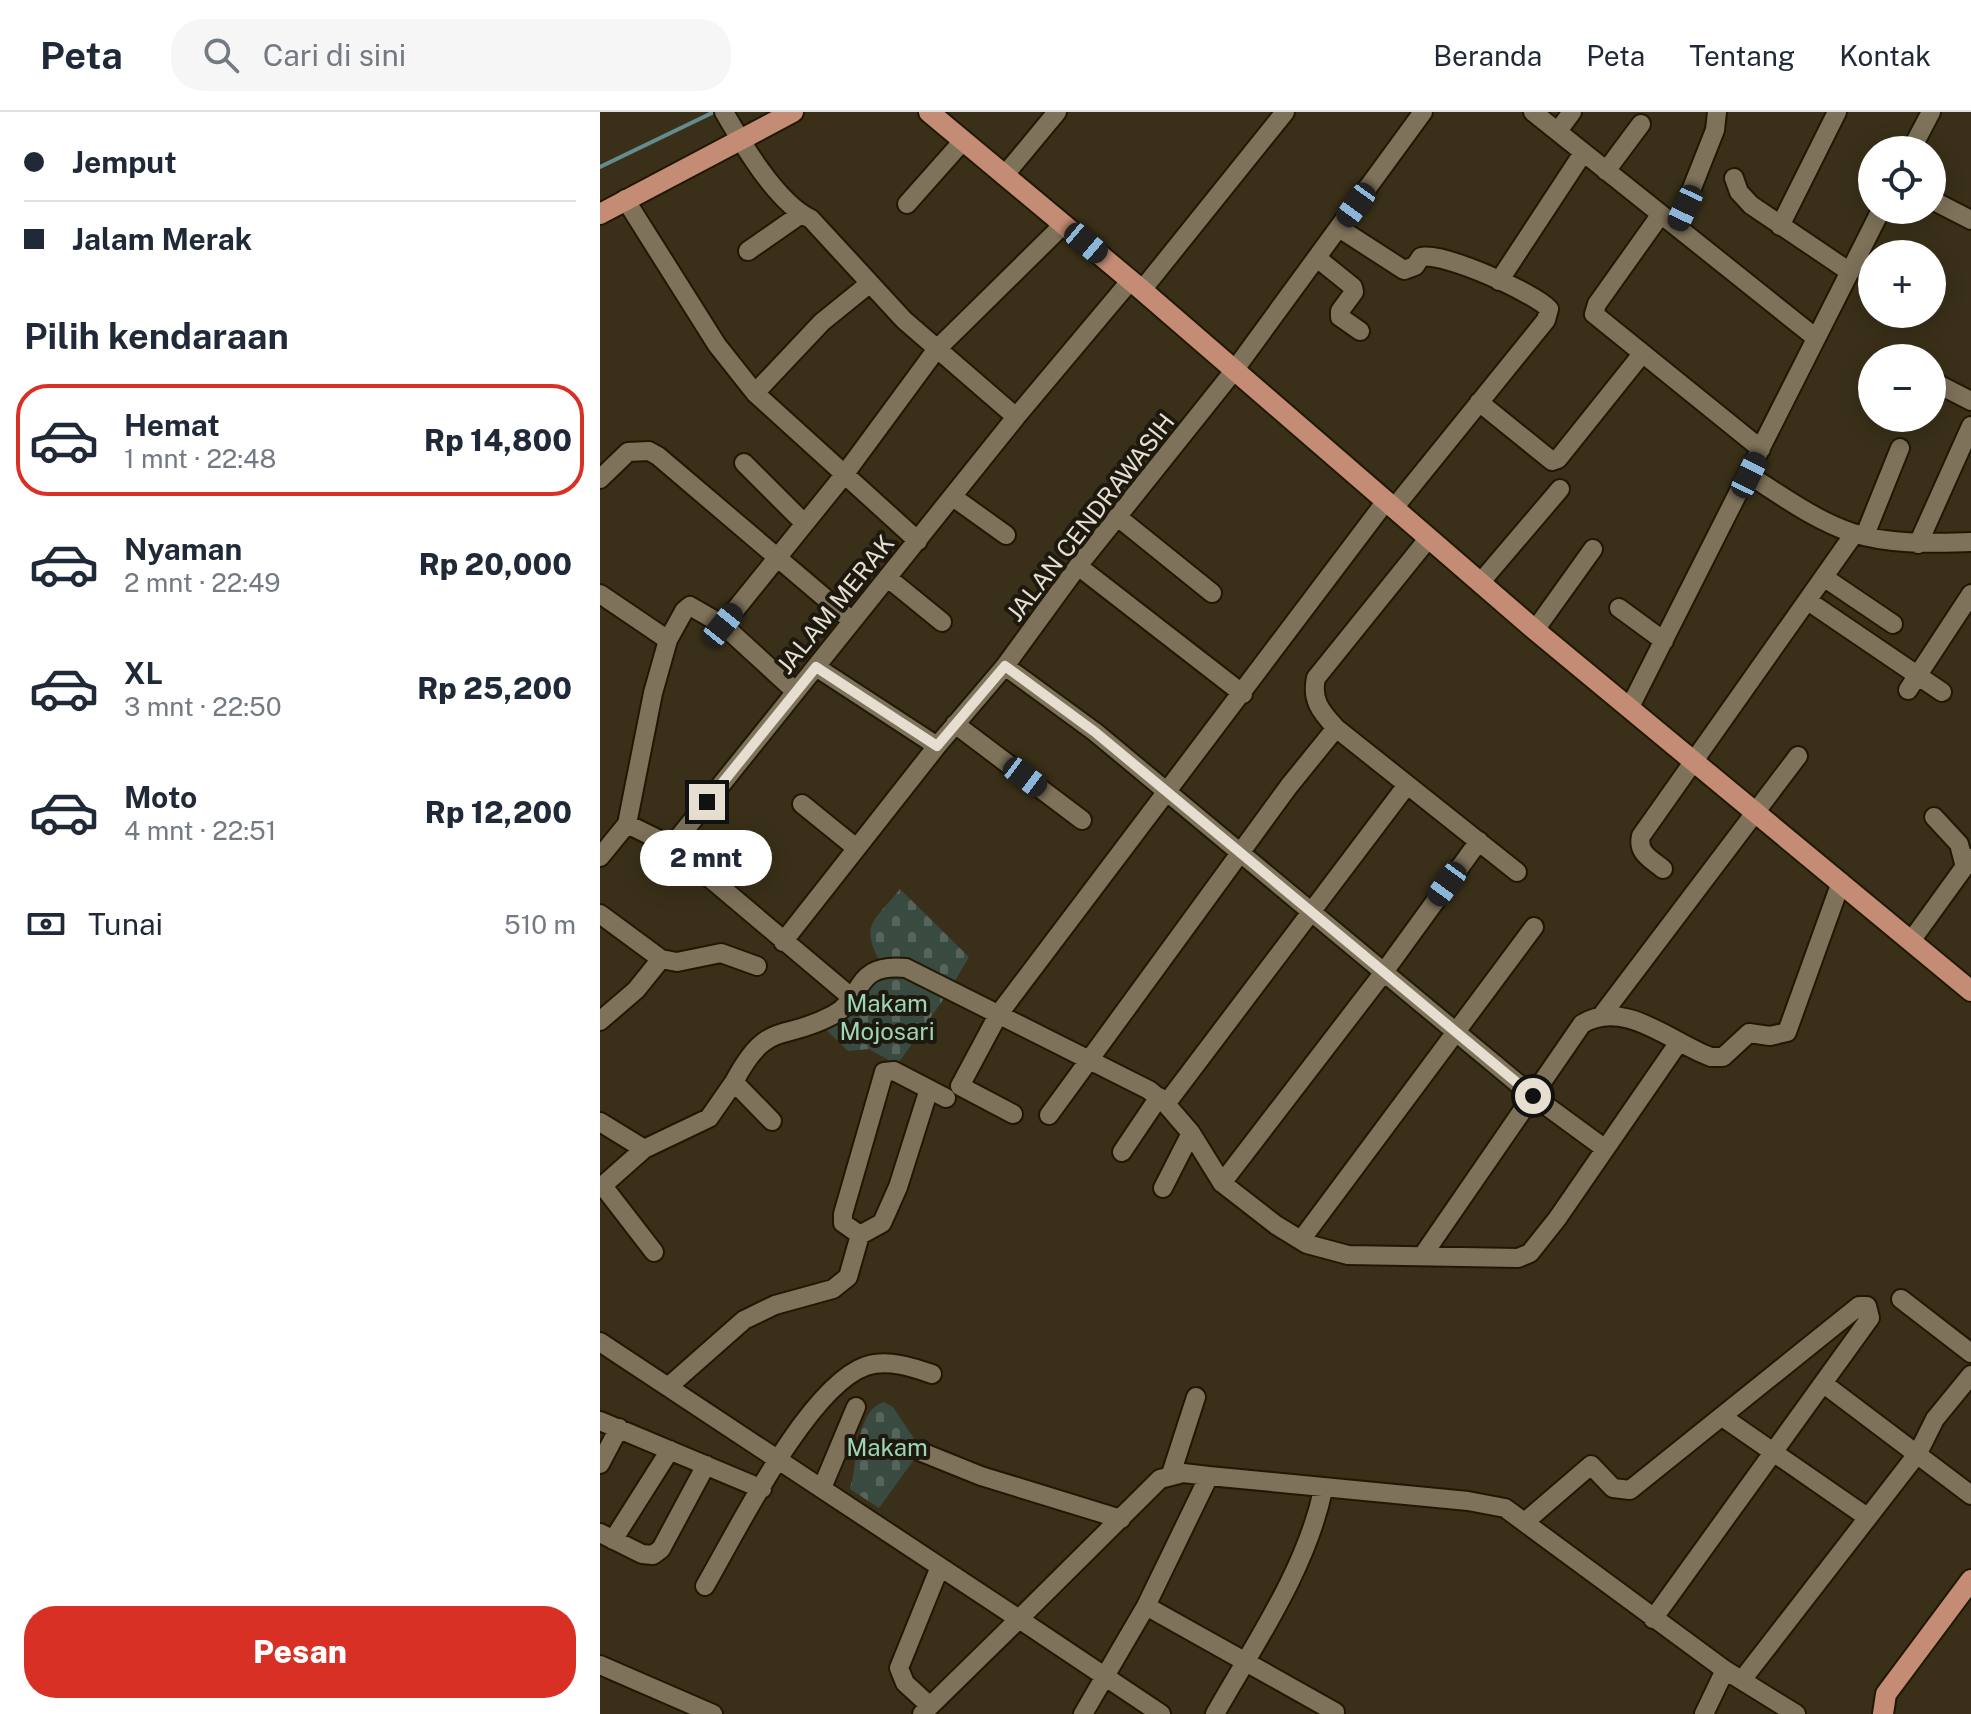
<!DOCTYPE html>
<html lang="id">
<head>
<meta charset="utf-8">
<style>
	body { margin:0; font-family:"Public Sans",sans-serif; background:#f6f6f7; color:#1f2937; height:100vh; display:flex; flex-direction:column; font-size:30px; white-space:nowrap }
	* { box-sizing:border-box; margin:0 }
	p { font-size:26px; color:#747a83 }
	.icon { flex:none; width:44px; height:44px; fill:none; stroke:currentColor; stroke-width:2; stroke-linecap:round; stroke-linejoin:round }
	.map { position:relative; flex:1; overflow:hidden }
	.panel { display:flex; flex-direction:column; background:#fff; width:600px }
	.panel>* { flex:none }
	.hud { display:grid; align-content:center; height:176px; padding:0 24px; background:#fff }
	.controls { position:absolute; left:1258px; top:24px; display:grid; gap:16px }
	.controls a { display:grid; place-items:center; width:88px; height:88px; border-radius:50%; background:#fff; box-shadow:0 4px 20px #0003; font-size:40px }
	.end { position:absolute; width:36px; height:36px; margin:-18px; border:10px solid #e5ded1; background:#111; box-shadow:0 0 0 4px #111 }
	.from { border-radius:50% }
	.bubble { position:absolute; height:56px; border-radius:28px; background:#fff; box-shadow:0 4px 20px #0003; font-size:26px; font-weight:800; line-height:56px; text-align:center }
	.car { position:absolute; width:24px; height:48px; margin:-24px -12px; border-radius:10px; box-shadow:0 0 6px 2px #0007; background:linear-gradient(#222 24%,#8ab4d8 0 40%,#222 0 76%,#8ab4d8 0 86%,#222 0) }
	.hud b { display:flex; align-items:center; gap:28px; height:76px; font-size:30px }
	.hud b+b { border-top:2px solid #e0e1e3 }
	.hud i { width:20px; height:20px; background:#1f2937 }
	ul { padding:0; list-style:none }
	li { display:flex; align-items:center; gap:24px; height:112px; margin:0 16px 12px; padding:0 8px; border:4px solid transparent; border-radius:32px }
	li div { flex:1 }
	li b { display:block; font-size:30px }
	li em { font-style:normal; font-weight:800 }
	li.on { border-color:#d93025 }
	li>.icon { width:72px; height:72px; stroke-width:1.5 }
	h2 { padding:0 24px; font-size:36px; line-height:96px }
	.pay { display:flex; align-items:center; gap:20px; height:88px; padding:0 24px; font-size:30px }
	.pay p { margin-inline-start:auto }
	.primary-button { display:flex; gap:16px; margin-top:auto; padding:16px 24px }
	.primary-button a { flex:1; height:92px; border-radius:32px; background:#d93025; color:#fff; font-size:32px; font-weight:800; line-height:92px; text-align:center }
	header { display:flex; align-items:center; gap:48px; box-sizing:border-box; height:112px; padding:0 40px; background:#fff; border-bottom:2px solid #e0e1e3 }
	header strong { font-size:38px }
	nav { display:flex; gap:44px; margin-inline-start:auto; font-size:28px }
	.search { width:560px; height:72px; background:#f6f6f7; display:flex; align-items:center; gap:20px; box-sizing:border-box; padding:0 28px; border-radius:32px; color:#747a83; font-size:30px }
	main { display:flex; flex:1; min-height:0 }
	.map>svg:first-child { display:block }
</style>
</head>
<body>
<header>
<strong>Peta</strong>
<div class="search"><svg class="icon" aria-label="search" viewBox="0 0 24 24"><circle cx="10" cy="10" r="6"/><path d="M15 15l6 6"/></svg>Cari di sini</div>
<nav><a>Beranda</a><a>Peta</a><a>Tentang</a><a>Kontak</a></nav>
</header>
<main>
<section class="panel">
<div class="hud">
<b><i class="from"></i>Jemput</b>
<b><i></i>Jalam Merak</b>
</div>
<h2>Pilih kendaraan</h2>
<ul>
<li class="on"><svg class="icon" aria-label="car" viewBox="0 0 24 24"><path d="M5 17H2v-5l4-1 3-4h7l3 4 3 1v5h-3M9 17h6M6 11h13"/><circle cx="7" cy="17" r="2"/><circle cx="17" cy="17" r="2"/></svg><div><b>Hemat</b><p>1 mnt · 22:48</p></div><em>Rp 14,800</em></li>
<li><svg class="icon" aria-label="car" viewBox="0 0 24 24"><path d="M5 17H2v-5l4-1 3-4h7l3 4 3 1v5h-3M9 17h6M6 11h13"/><circle cx="7" cy="17" r="2"/><circle cx="17" cy="17" r="2"/></svg><div><b>Nyaman</b><p>2 mnt · 22:49</p></div><em>Rp 20,000</em></li>
<li><svg class="icon" aria-label="car" viewBox="0 0 24 24"><path d="M5 17H2v-5l4-1 3-4h7l3 4 3 1v5h-3M9 17h6M6 11h13"/><circle cx="7" cy="17" r="2"/><circle cx="17" cy="17" r="2"/></svg><div><b>XL</b><p>3 mnt · 22:50</p></div><em>Rp 25,200</em></li>
<li><svg class="icon" aria-label="car" viewBox="0 0 24 24"><path d="M5 17H2v-5l4-1 3-4h7l3 4 3 1v5h-3M9 17h6M6 11h13"/><circle cx="7" cy="17" r="2"/><circle cx="17" cy="17" r="2"/></svg><div><b>Moto</b><p>4 mnt · 22:51</p></div><em>Rp 12,200</em></li>
</ul>
<div class="pay"><svg class="icon" aria-label="cash" viewBox="0 0 24 24"><path d="M3 7h18v10H3z"/><circle cx="12" cy="12" r="2"/></svg>Tunai<p>510 m</p></div>
<div class="primary-button"><a>Pesan</a></div>
</section>
<div class="map">
<svg width="1371" height="1602" viewBox="0 0 1371 1602">
	<defs>
		<pattern id="cemetery-stones" width="16" height="16" patternUnits="userSpaceOnUse" patternTransform="scale(2)"><rect width="16" height="16" fill="#394a40"/><path d="M2 7V4a2 2 0 0 1 4 0v3zM10 15v-3a2 2 0 0 1 4 0v3z" fill="#56645b"/></pattern>
	</defs>
	<rect width="100%" height="100%" fill="#3a3019"/>
	<path fill="url(#cemetery-stones)" d="M300,777L369,845L352,874L281,852C259,811 274,810 300,777Z
		M294,859L347,882L297,953L269,937L248,939L221,913L243,909L261,880Z
		M284,1290L293,1295L319,1334L318,1342L279,1396L250,1377C258,1354 255,1298 284,1290Z"/>
	<g fill="none" stroke-linecap="round" stroke-linejoin="round">
		<path stroke="#648b8f" stroke-width="4" d="M0,55L114,0"/>
		<defs>
			<path id="minor" d="M124,0C143,33 177,91 211,107L304,208L416,305
				M933,0L1216,226
				M958,19L972,0
				M1311,38L1331,0
				M1006,59L1041,12
				M404,64L457,0
				M1134,66L1139,80L1151,93L1250,160
				M25,87L117,233L155,281L318,429
				M1332,88L1371,108
				M307,92L362,30
				M1061,102L997,192L994,202L1161,337
				M1077,114L1115,18L1117,0
				M1180,114L1237,0
				M739,116L804,158L815,154L821,145C843,140 933,180 949,197L946,208L794,396
				M148,139L201,102
				M717,146L753,175L754,180L740,199V205L760,219
				M899,169L983,41
				M542,178L685,0
				M1332,269L1371,289
				M155,281L222,210L269,172
				M879,290L952,349L958,347L1042,242
				M144,351L204,411
				M1149,363C1182,384 1216,409 1253,421C1290,433 1333,431 1371,430
				M0,367L28,340L49,339L58,344L252,509
				M353,385L406,423
				M519,406L612,481
				M1265,423L1300,336
				M828,427L716,566C711,588 721,600 736,616L917,760
				M1318,432L1371,314
				M478,454L643,582
				M288,466L342,510
				M1225,466L1293,512
				M880,471L960,377
				M0,482L68,528L53,581L27,712
				M1208,489L1342,580
				M1019,496L1064,529
				M935,518L993,437
				M68,528L84,499L90,494L123,513
				M405,554L495,620L933,984L1004,1036
				M216,555L337,634
				M1308,578L1371,482
				M195,579L123,513L244,363L336,238L464,112
				M1030,595L1281,98
				M355,612L482,708
				M202,692L255,735
				M1334,705L1359,732L1365,755
				M0,745L27,712L72,734
				M1063,757C1051,747 1037,741 1041,724L1254,422
				M0,802L61,847L77,850L121,841L157,854
				M1311,829L1371,746
				M183,830L337,634L405,554L478,454L633,260L823,0
				M251,885L72,734L416,305L531,168
				M1002,903L1198,644
				M0,909L36,878L61,847
				M134,970C168,906 181,931 233,903C266,885 252,851 306,856L549,978L566,992L591,1021L622,1071L676,1113L707,1132L748,1143L918,1146L930,1141L957,1107L1079,930
				M566,992L807,673
				M413,1002L360,974L398,903L786,389
				M449,1003L689,674L736,616
				M0,1010L44,1037L109,1006L134,970L172,1009
				M522,1040L559,985
				M622,1071L784,860L879,729
				M3,1074L54,1140
				M0,1076L44,1037
				M563,1076L591,1021
				M260,1123L243,1111V1102L284,960L294,959L346,986
				M701,1128L934,815
				M823,1143L982,912C1024,886 1072,931 1111,945H1123L1149,921L1170,924L1187,920L1241,770
				M1301,1187L1371,1241
				M0,1230L419,1507L322,1602
				M1224,1272L1371,1383
				M68,1275L144,1208L175,1193L233,1177L248,1165L260,1123L282,1111L298,1075L329,977
				M1124,1306L1267,1405
				M0,1309L162,1377
				M319,1339L381,1364L521,1407
				M0,1352L19,1316
				M571,1362L596,1285
				M222,1376L256,1295
				M926,1409L991,1353L1013,1376L1030,1378L1259,1194H1267L1270,1206L1053,1507
				M0,1421L42,1442L53,1443L61,1437L106,1353
				M13,1428L70,1338
				M105,1474C137,1419 208,1274 266,1254C288,1247 312,1255 332,1262
				M546,1494L735,1600
				M0,1553L113,1602
				M1142,1568L1318,1341L1335,1307L1371,1263
				M330,1594L305,1571L299,1556L339,1457
				M483,1602L546,1494L609,1364L868,1389L905,1396L1125,1558L1196,1602
				M561,1602L419,1507L560,1367L583,1361L609,1364
				M615,1602C655,1531 706,1458 723,1378
				M1104,1602L1125,1558"/>
			<path id="major" d="M329,0L542,178L935,518L1371,879
				M0,102L193,0
				M1283,1602L1286,1582L1371,1468"/>
		</defs>
		<use href="#minor" stroke="#211803" stroke-width="22"/>
		<use href="#major" stroke="#211803" stroke-width="24"/>
		<use href="#minor" stroke="#7e725a" stroke-width="18"/>
		<use href="#major" stroke="#c48c75" stroke-width="20"/>
	</g>
	<g fill="none" stroke-linecap="round" stroke-linejoin="round">
		<path stroke="#e5ded1" stroke-width="10" d="M107,690L216,555L337,634L405,554L495,620L933,984"/>
	</g>
	<g text-anchor="middle" dominant-baseline="central" stroke-width="8" stroke-linejoin="round" paint-order="stroke">
		<g font-size="24" fill="#e5ded1" stroke="#1d190f">
			<text transform="translate(490 405) rotate(-52)">JALAN CENDRAWASIH</text>
			<text transform="translate(235 492) rotate(-51)">JALAM MERAK</text>
		</g>
		<g font-size="24" fill="#9dd5b5" stroke="#1d190f">
			<text x="287" y="891">Makam<tspan x="287" dy="28">Mojosari</tspan></text>
			<text x="287" y="1335">Makam</text>
		</g>
	</g>
</svg>
<div class="controls">
<a><svg class="icon" aria-label="locate" viewBox="0 0 24 24"><circle cx="12" cy="12" r="6"/><path d="M12 2v4M12 18v4M2 12h4M18 12h4"/></svg></a>
<a>+</a>
<a>−</a>
</div>
<i class="end from" style="left:933px;top:984px"></i>
<i class="end" style="left:107px;top:690px"></i>
<div class="bubble" style="left:40px;top:718px;width:132px">2 mnt</div>
<i class="car" style="left:756px;top:93px;rotate:216deg"></i>
<i class="car" style="left:1085px;top:96px;rotate:205deg"></i>
<i class="car" style="left:486px;top:131px;rotate:130deg"></i>
<i class="car" style="left:1149px;top:363px;rotate:26deg"></i>
<i class="car" style="left:123px;top:513px;rotate:39deg"></i>
<i class="car" style="left:425px;top:665px;rotate:127deg"></i>
<i class="car" style="left:847px;top:772px;rotate:216deg"></i>
</div>
</main>
</body>
</html>
